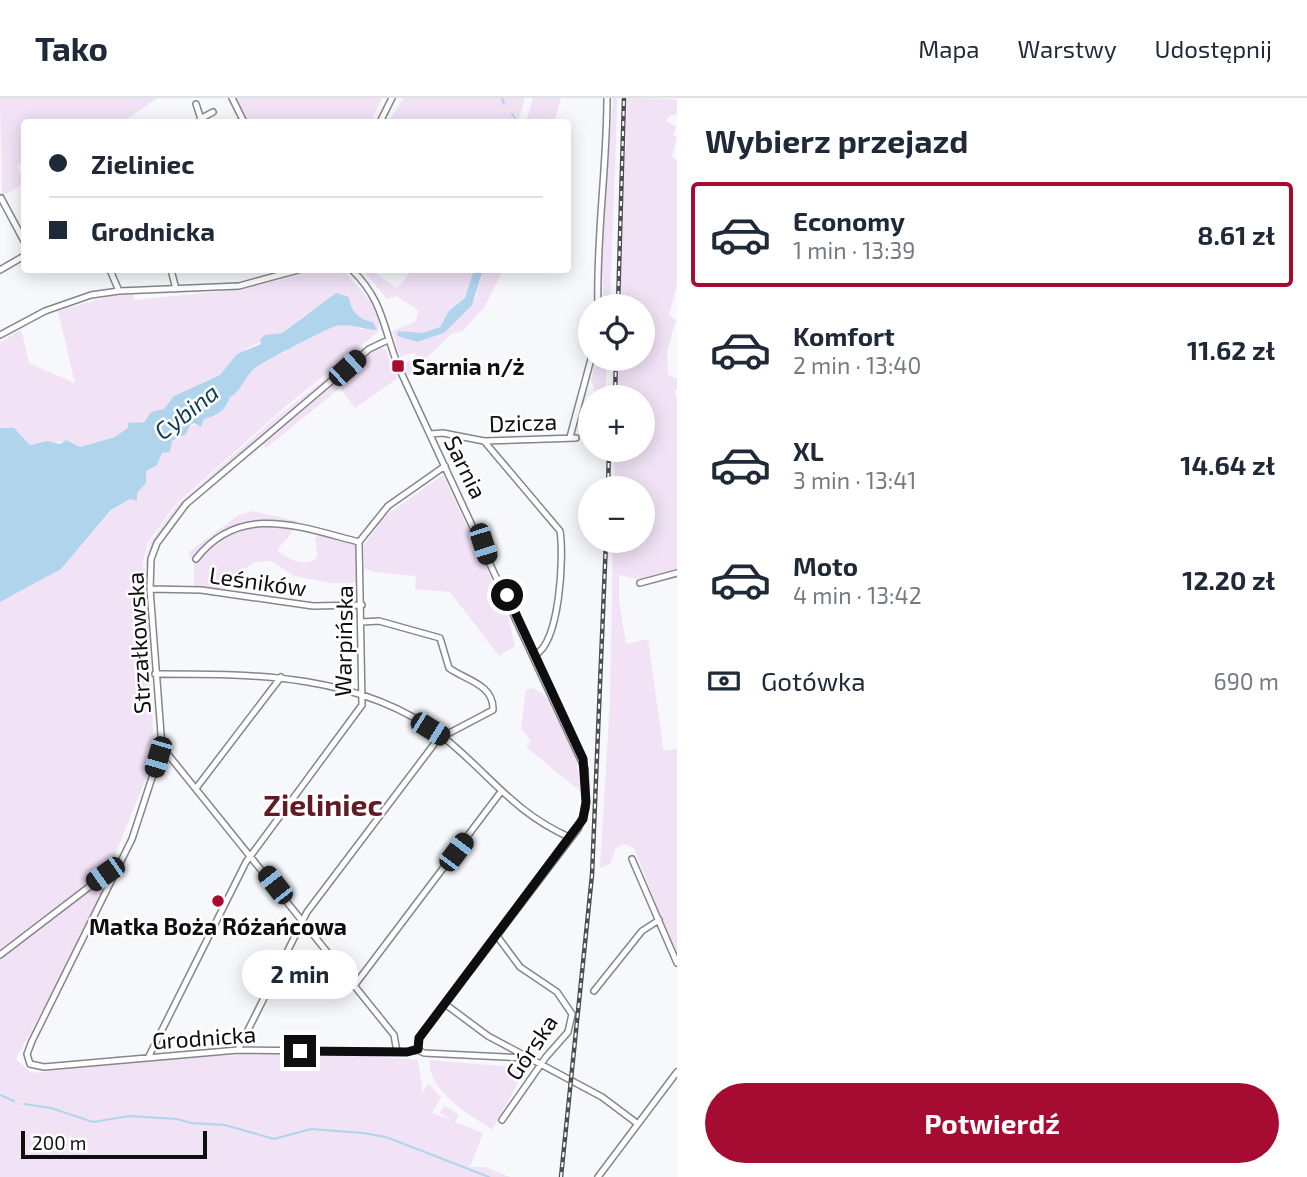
<!DOCTYPE html>
<html lang="pl">
<head>
<meta charset="utf-8">
<style>
	body { margin:0; font-family:"Exo 2",sans-serif; background:#f6f6f7; color:#1f2937; height:100vh; display:flex; flex-direction:column; font-size:26px; white-space:nowrap }
	* { box-sizing:border-box; margin:0 }
	p { font-size:23px; color:#747a83 }
	.icon { flex:none; width:38px; height:38px; fill:none; stroke:currentColor; stroke-width:2; stroke-linecap:round; stroke-linejoin:round }
	.map { position:relative; flex:1; overflow:hidden }
	.drawer { display:flex; flex-direction:column; background:#fff; width:630px }
	.drawer>* { flex:none }
	.top-card { position:absolute; left:21px; top:21px; width:550px; height:154px; border-radius:7px; box-shadow:0 4px 18px #0003; display:grid; align-content:center; height:154px; padding:0 28px; background:#fff }
	.controls { position:absolute; left:578px; top:196px; display:grid; gap:14px }
	.controls a { display:grid; place-items:center; width:77px; height:77px; border-radius:50%; background:#fff; box-shadow:0 4px 18px #0003; font-size:35px }
	.scale { position:absolute; left:21px; bottom:18px; width:186px; box-sizing:border-box; padding-left:7px; border:4px solid #0e0e0f; border-top:0; font-size:19px; line-height:24px; white-space:nowrap; color:#0e0e0f; -webkit-text-stroke:5px #fff; paint-order:stroke }
	.end { position:absolute; width:32px; height:32px; margin:-16px; border:9px solid #0e0e0f; background:#fff; box-shadow:0 0 0 4px #fff }
	.from { border-radius:50% }
	.bubble { position:absolute; height:49px; border-radius:24px; background:#fff; box-shadow:0 4px 18px #0003; font-size:23px; font-weight:700; line-height:49px; text-align:center }
	.car { position:absolute; width:21px; height:42px; margin:-21px -10px; border-radius:9px; box-shadow:0 0 5px 2px #0007; background:linear-gradient(#222 24%,#8ab4d8 0 40%,#222 0 76%,#8ab4d8 0 86%,#222 0) }
	.top-card b { display:flex; align-items:center; gap:24px; height:66px; font-size:26px }
	.top-card b+b { border-top:2px solid #e0e1e3 }
	.top-card i { width:18px; height:18px; background:#1f2937 }
	ul { padding:0; list-style:none }
	li { display:flex; align-items:center; gap:21px; height:105px; margin:0 14px 10px; padding:0 14px; border:4px solid transparent; border-radius:7px }
	li div { flex:1 }
	li b { display:block; font-size:26px }
	li em { font-style:normal; font-weight:700 }
	li.selected { border-color:#a60b32 }
	li>.icon { width:63px; height:63px; stroke-width:1.5 }
	h2 { padding:0 28px; font-size:32px; line-height:84px }
	.pay { display:flex; align-items:center; gap:18px; height:77px; padding:0 28px; font-size:26px }
	.pay p { margin-inline-start:auto }
	.primary-button { display:flex; gap:14px; margin-top:auto; padding:14px 28px }
	.primary-button a { flex:1; height:80px; border-radius:42px; background:#a60b32; color:#fff; font-size:28px; font-weight:700; line-height:80px; text-align:center }
	header { display:flex; align-items:center; gap:42px; box-sizing:border-box; height:98px; padding:0 35px; background:#fff; border-bottom:2px solid #e0e1e3 }
	header strong { font-size:33px }
	nav { display:flex; gap:38px; margin-inline-start:auto; font-size:24px }
	main { display:flex; flex:1; min-height:0 }
	.map>svg:first-child { display:block }
</style>
</head>
<body>
<header>
<strong>Tako</strong>
<nav><a>Mapa</a><a>Warstwy</a><a>Udostępnij</a></nav>
</header>
<main>
<div class="map">
<svg width="677" height="1079" viewBox="0 0 677 1079">
	<rect width="100%" height="100%" fill="#f7f8fc"/>
	<path fill="#f1e2f6" d="M0,0H158L122,24H24V64L17,67L24,85L2,99Z
		M235,0H382L371,24H247Z
		M404,0H525L518,24H388Z
		M533,0H561L554,24H526Z
		M613,0H617V12L610,208H604L601,158Z
		M627,0L677,1V17H670L666,23L676,29L673,37L677,39L672,58L677,63V186L669,217L676,222L667,253L668,276L677,281V292L674,293L677,300V472L657,481L643,482L619,477V503L626,546L648,541L663,649L664,653L677,651V859L634,750L624,746L616,750L610,766L600,770L610,603L613,443H642V390H614L615,352H642V299H617L619,261H642V208H620Z
		M314,172H344C356,189 384,210 378,234L286,308L175,407L148,444L142,468L147,473L154,661L112,764L99,807L16,961L31,975L190,958L328,954L418,962L423,995L428,985L441,999L432,1015L452,1022L440,1015L444,1008L459,1016L455,1024L483,1035L470,1069H485L510,1079H0V504L61,471L112,412L130,401L146,385V373L157,367L162,355L170,354L172,343L179,341L190,327H202L204,321L228,307L230,299L252,272L260,267L333,228L350,226L363,232L373,224L353,217L349,199L306,216L282,235L247,250L220,277L174,298L164,311L115,339L80,349L68,343L30,347L19,335L0,330V245L21,231L29,265L75,285L58,213L114,197L133,196L134,202L244,191Z
		M363,172H371L397,190L412,172H474L465,200L448,215L440,229L423,235L399,233L397,238L420,244L444,235L476,199L483,172H503L484,210L462,233L451,236L408,278L401,262L408,264L417,260L415,254L400,259L392,233L415,224L419,213L396,198L387,201Z
		M376,241L185,404L155,443L147,469L145,467L150,445L176,408L274,321Z
		M379,248L386,252L398,280L355,310L340,290L266,350L261,344Z
		M596,261H607L605,299H597L591,282Z
		M443,377L507,514L515,548L499,558L450,494L415,491L416,478L374,474L364,470V447L385,418Z
		M252,413L297,423L294,432L277,452C287,461 310,472 318,457L315,442L318,435L356,446L357,485H331L294,478L272,463L256,464L226,481V491L194,488V461L188,458L189,454L239,417Z
		M533,590C565,606 579,659 580,693L526,649L531,643L521,631L526,592Z
		M429,962L526,970L492,1032C467,1014 430,996 429,962Z"/>
	<path fill="#b1d4ed" d="M474,172H483L472,207L444,235L418,244L397,238L398,233L423,235L440,229L449,213L465,200Z
		M336,195L349,199C351,214 358,221 373,224L377,232C365,232 350,225 336,228C330,229 259,266 254,271C244,279 242,293 230,299C227,312 215,318 204,321L201,329L194,325L190,327L186,336L172,343L170,354L162,355L157,367L146,373V385L137,395V403L130,401L111,412L61,471L0,504V330H14L30,347L47,343L60,346L66,342L80,349L115,339L128,330V325L144,324L151,314L164,311L174,298L220,277L237,256L261,246L260,241L265,237L282,235Z"/>
	<g fill="none" stroke-linecap="round" stroke-linejoin="round">
		<path stroke="#b1d4ed" stroke-width="2" d="M502,0L504,6
			M512,16L518,24
			M0,997L14,1003
			M24,1006L51,1010L93,1024L129,1018L177,1021L191,1025L225,1027L274,1041L311,1031L363,1035L386,1039L489,1079"/>
		<defs>
			<path id="street" d="M232,0L244,24
				M196,6L202,24
				M200,21L213,14
				M380,24L392,0
				M1,100L24,143
				M0,172L24,158
				M110,172L119,193
				M171,172L176,191
				M352,172C384,203 383,231 399,270L585,671L586,710L578,731L419,940L418,952
				M598,208C596,139 607,70 607,0
				M0,237L45,213L91,197L119,193L239,188L298,172
				M388,242L369,251L186,406L157,445L151,461L150,491L162,649L132,741L32,943L27,956L30,966L44,969L238,952L407,954L418,952L424,955L525,960
				M430,336L443,335L484,343L576,340
				M570,339L591,261
				M484,343L560,433C564,459 560,544 535,557
				M359,444L388,408L445,368
				M196,461C240,404 300,429 359,444
				M640,485L677,475
				M150,491L201,492L313,508L362,507
				M155,576C253,576 359,575 442,638C489,675 512,714 571,740
				M162,649L394,937L397,954
				M197,689L281,579
				M632,761L677,865
				M497,838L520,869L557,894L572,916L568,934L546,959L502,1022
				M0,857L119,766
				M354,888L500,695
				M594,893L642,833L659,822
				M445,906L488,938L602,999L638,1026
				M238,952L307,814L438,641L493,612C494,586 465,582 449,570L440,540L379,523L362,524
				M148,960L246,764L362,607L359,444
				M598,1079L677,974"/>
		</defs>
		<use href="#street" stroke="#85868a" stroke-width="8"/>
		<use href="#street" stroke="#fff" stroke-width="5"/>
		<defs>
			<path id="rail" d="M618,208L624,0
				M615,299L616,261
				M608,390L609,352
				M561,1079L592,777L606,443"/>
		</defs>
		<use href="#rail" stroke="#4e4e50" stroke-width="4.5"/>
		<use href="#rail" stroke="#fff" stroke-width="2" stroke-dasharray="5" stroke-linecap="butt"/>
	</g>
	<g fill="none" stroke-linecap="round" stroke-linejoin="round">
		<path stroke="#0e0e0f" stroke-width="9" d="M300,953L407,954L418,951L419,940L583,721L586,704L583,661L507,497"/>
	</g>
	<g fill="#a60b32" stroke="#fff" stroke-width="2.5">
		<rect x="391" y="261" width="14" height="14" rx="3.5"/>
		<circle cx="218" cy="803" r="7"/>
	</g>
	<g text-anchor="middle" dominant-baseline="central" stroke-width="5" stroke-linejoin="round" paint-order="stroke">
		<g font-size="23" font-weight="bold" fill="#0e0e0f" stroke="#fff" text-anchor="start">
			<text x="412" y="268">Sarnia n/ż</text>
			<text x="218" y="828" text-anchor="middle">Matka Boża Różańcowa</text>
		</g>
		<g font-size="23" fill="#0e0e0f" stroke="#fff">
			<text transform="translate(523 324) rotate(-2)">Dzicza</text>
			<text transform="translate(466 369) rotate(64)">Sarnia</text>
			<text transform="translate(258 483) rotate(8)">Leśników</text>
			<text transform="translate(343 543) rotate(-89)">Warpińska</text>
			<text transform="translate(138 545) rotate(-93)">Strzałkowska</text>
			<text transform="translate(204 939) rotate(-4)">Grodnicka</text>
			<text transform="translate(531 949) rotate(-56)">Górska</text>
		</g>
		<g font-size="24" font-style="italic" fill="#103c55" stroke="#fff">
			<text transform="translate(186 313) rotate(-38)">Cybina</text>
		</g>
		<g font-size="30" font-weight="bold" fill="#611b24" stroke="#fff">
			<text x="323" y="706">Zieliniec</text>
		</g>
	</g>
</svg>
<div class="controls">
<a><svg class="icon" aria-label="locate" viewBox="0 0 24 24"><circle cx="12" cy="12" r="6"/><path d="M12 2v4M12 18v4M2 12h4M18 12h4"/></svg></a>
<a>+</a>
<a>−</a>
</div>
<div class="scale">200 m</div>
<i class="end from" style="left:507px;top:497px"></i>
<i class="end" style="left:300px;top:953px"></i>
<div class="bubble" style="left:242px;top:852px;width:116px">2 min</div>
<i class="car" style="left:347px;top:270px;rotate:48deg"></i>
<i class="car" style="left:483px;top:446px;rotate:162deg"></i>
<i class="car" style="left:430px;top:631px;rotate:122deg"></i>
<i class="car" style="left:158px;top:659px;rotate:196deg"></i>
<i class="car" style="left:456px;top:754px;rotate:37deg"></i>
<i class="car" style="left:105px;top:776px;rotate:235deg"></i>
<i class="car" style="left:275px;top:787px;rotate:322deg"></i>
<div class="top-card">
<b><i class="from"></i>Zieliniec</b>
<b><i></i>Grodnicka</b>
</div>
</div>
<section class="drawer">
<h2>Wybierz przejazd</h2>
<ul>
<li class="selected"><svg class="icon" aria-label="car" viewBox="0 0 24 24"><path d="M5 17H2v-5l4-1 3-4h7l3 4 3 1v5h-3M9 17h6M6 11h13"/><circle cx="7" cy="17" r="2"/><circle cx="17" cy="17" r="2"/></svg><div><b>Economy</b><p>1 min · 13:39</p></div><em>8.61 zł</em></li>
<li><svg class="icon" aria-label="car" viewBox="0 0 24 24"><path d="M5 17H2v-5l4-1 3-4h7l3 4 3 1v5h-3M9 17h6M6 11h13"/><circle cx="7" cy="17" r="2"/><circle cx="17" cy="17" r="2"/></svg><div><b>Komfort</b><p>2 min · 13:40</p></div><em>11.62 zł</em></li>
<li><svg class="icon" aria-label="car" viewBox="0 0 24 24"><path d="M5 17H2v-5l4-1 3-4h7l3 4 3 1v5h-3M9 17h6M6 11h13"/><circle cx="7" cy="17" r="2"/><circle cx="17" cy="17" r="2"/></svg><div><b>XL</b><p>3 min · 13:41</p></div><em>14.64 zł</em></li>
<li><svg class="icon" aria-label="car" viewBox="0 0 24 24"><path d="M5 17H2v-5l4-1 3-4h7l3 4 3 1v5h-3M9 17h6M6 11h13"/><circle cx="7" cy="17" r="2"/><circle cx="17" cy="17" r="2"/></svg><div><b>Moto</b><p>4 min · 13:42</p></div><em>12.20 zł</em></li>
</ul>
<div class="pay"><svg class="icon" aria-label="cash" viewBox="0 0 24 24"><path d="M3 7h18v10H3z"/><circle cx="12" cy="12" r="2"/></svg>Gotówka<p>690 m</p></div>
<div class="primary-button"><a>Potwierdź</a></div>
</section>
</main>
</body>
</html>
